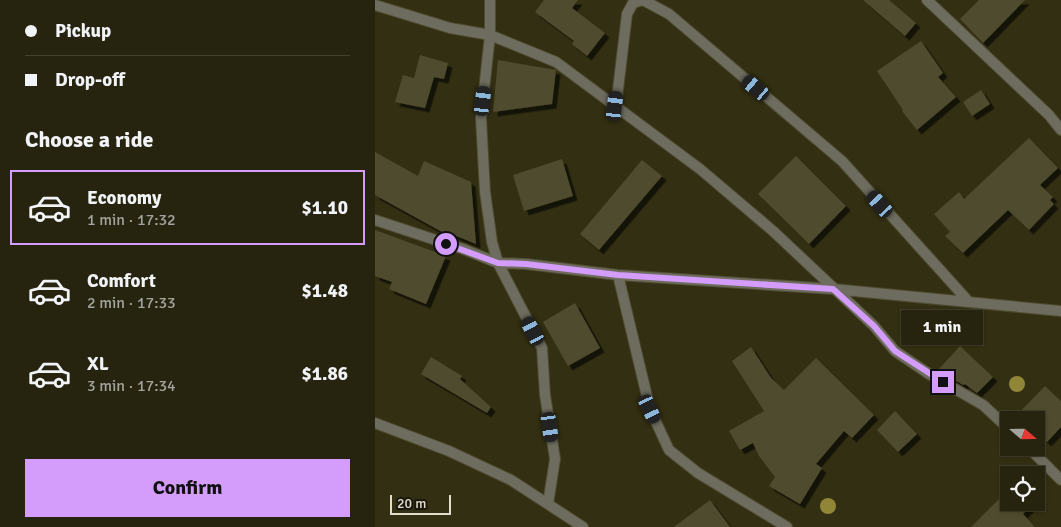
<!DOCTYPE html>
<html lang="en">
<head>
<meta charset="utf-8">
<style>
	body { margin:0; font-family:Signika,sans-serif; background:#322f1c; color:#f1f3f6; height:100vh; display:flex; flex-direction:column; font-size:19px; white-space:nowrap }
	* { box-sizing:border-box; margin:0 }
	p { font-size:16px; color:#a4a49e }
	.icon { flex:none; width:28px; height:28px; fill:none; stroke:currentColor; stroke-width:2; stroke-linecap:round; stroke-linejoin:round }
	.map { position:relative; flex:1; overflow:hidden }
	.drawer { display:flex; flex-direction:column; background:#26230e; width:375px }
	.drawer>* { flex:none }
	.hud { display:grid; align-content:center; height:110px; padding:0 25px; background:#26230e }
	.needle { width:32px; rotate:110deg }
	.tools { position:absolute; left:625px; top:411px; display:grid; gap:10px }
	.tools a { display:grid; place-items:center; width:45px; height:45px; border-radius:0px; background:#26230e; box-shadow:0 1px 4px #0004,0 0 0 1px #42402e; font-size:25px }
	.scale { position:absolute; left:15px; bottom:12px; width:61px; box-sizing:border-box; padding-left:5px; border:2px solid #e0ddcd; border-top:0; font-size:14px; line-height:18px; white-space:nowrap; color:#e0ddcd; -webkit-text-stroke:4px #19170b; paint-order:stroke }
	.end { position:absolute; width:22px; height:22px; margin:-11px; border:6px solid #d49cfb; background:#111; box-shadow:0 0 0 2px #111 }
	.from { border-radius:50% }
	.bubble { position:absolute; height:35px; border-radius:0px; background:#26230e; box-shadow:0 1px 4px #0004,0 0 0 1px #42402e; font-size:16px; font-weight:700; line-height:35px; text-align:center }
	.car { position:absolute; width:15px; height:30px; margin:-15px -8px; border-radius:6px; box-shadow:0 0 4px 1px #0007; background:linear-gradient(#222 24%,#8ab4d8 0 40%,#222 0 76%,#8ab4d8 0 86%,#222 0) }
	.hud b { display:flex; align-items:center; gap:18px; height:48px; font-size:19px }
	.hud b+b { border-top:1px solid #42402e }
	.hud i { width:12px; height:12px; background:#f1f3f6 }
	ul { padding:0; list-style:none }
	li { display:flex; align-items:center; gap:15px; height:75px; margin:0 10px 8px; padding:0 15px; border:2px solid transparent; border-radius:0px }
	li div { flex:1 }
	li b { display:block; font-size:19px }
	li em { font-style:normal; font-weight:700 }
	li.current { border-color:#d49cfb }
	li>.icon { width:45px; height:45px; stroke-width:1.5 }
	h2 { padding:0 25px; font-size:22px; line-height:60px }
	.primary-button { display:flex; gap:10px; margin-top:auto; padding:10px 25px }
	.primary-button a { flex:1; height:58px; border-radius:0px; background:#d49cfb; color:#111; font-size:20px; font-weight:700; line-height:58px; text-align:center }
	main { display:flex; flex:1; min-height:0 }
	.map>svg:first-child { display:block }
</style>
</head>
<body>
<main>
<section class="drawer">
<div class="hud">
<b><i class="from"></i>Pickup</b>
<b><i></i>Drop-off</b>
</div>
<h2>Choose a ride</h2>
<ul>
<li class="current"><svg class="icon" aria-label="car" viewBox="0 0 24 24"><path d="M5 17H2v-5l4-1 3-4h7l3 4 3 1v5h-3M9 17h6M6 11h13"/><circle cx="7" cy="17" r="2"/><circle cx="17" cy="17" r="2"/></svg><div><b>Economy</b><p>1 min · 17:32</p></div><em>$1.10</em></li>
<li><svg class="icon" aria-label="car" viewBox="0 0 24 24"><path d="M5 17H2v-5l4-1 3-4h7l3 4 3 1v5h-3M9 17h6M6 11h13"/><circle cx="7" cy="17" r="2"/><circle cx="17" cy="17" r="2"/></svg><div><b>Comfort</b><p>2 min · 17:33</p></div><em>$1.48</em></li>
<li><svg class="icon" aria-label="car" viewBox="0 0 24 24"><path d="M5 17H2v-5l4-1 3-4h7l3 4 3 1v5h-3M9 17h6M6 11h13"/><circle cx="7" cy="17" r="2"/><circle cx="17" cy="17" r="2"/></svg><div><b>XL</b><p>3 min · 17:34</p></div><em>$1.86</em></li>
</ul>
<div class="primary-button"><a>Confirm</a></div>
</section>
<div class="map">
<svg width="686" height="527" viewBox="0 0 686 527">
	<defs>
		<filter id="shadow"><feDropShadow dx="4.5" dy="4.5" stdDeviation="0" flood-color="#0009"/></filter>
	</defs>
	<rect width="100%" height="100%" fill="#332f12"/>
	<path fill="#504b2e" filter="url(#shadow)" d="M169,0H203L197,8L230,33L212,56L197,44L199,41L160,12Z
		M488,0H514L541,23L530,36Z
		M604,0H650L608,43L585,19Z
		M546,41L568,73L563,77L581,97L542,130L527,111L528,110L502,71Z
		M45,55L73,63L69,79L59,77L50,108L20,102L28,75L39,78Z
		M123,60L181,70L177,104L118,112Z
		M606,90L615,104L597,116L588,102Z
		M654,138L683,168L665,185L678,197L675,200L679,204L654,230L633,210L588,253L570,236L575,232L559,214L584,192L589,199Z
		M0,152L43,176L49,161L96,182L101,244L79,235L78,238L0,195Z
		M421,156L471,206L434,244L383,194Z
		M187,159L198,196L149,211L138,175Z
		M267,160L287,176L224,250L205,234Z
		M0,230L71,256L51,304L14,289L17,282L0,276Z
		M200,303L225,348L193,366L168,322Z
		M585,346L618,377L602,393L590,384L588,385L563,370Z
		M376,347L396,378L409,390L441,358L499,415L477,438L469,431L441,464L447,468L425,504L394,486L400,477L384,456L378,443L365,450L354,431L389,411L357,361Z
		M56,357L87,376L85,379L116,407L112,413L46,374Z
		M670,386L686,401V427L672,442L661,431V420H637Z
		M520,411L542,434L523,452L502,430Z
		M629,494L634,498V502H660L648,514L660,527H596Z
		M335,500L355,527H299Z"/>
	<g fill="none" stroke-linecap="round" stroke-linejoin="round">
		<defs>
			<path id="minor" d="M115,0V35L106,118L110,192L117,242L123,263L151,264L243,275L458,289L686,311
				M552,0L674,115L686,130
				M0,5L75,28L115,35L181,62L325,169L398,231L499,326L520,351L554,374L608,405L634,429
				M241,106L252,14L258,3L268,0L294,14L467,161L594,302
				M0,220L88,249L123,263L167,348L170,395L180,459L173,504
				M243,275L275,409L294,450L323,473L412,527
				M0,423L74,451L136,480L208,527
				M654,448L686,480"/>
		</defs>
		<use href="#minor" stroke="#4f4b30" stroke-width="12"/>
		<use href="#minor" stroke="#6e6c5f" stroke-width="10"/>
	</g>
	<g fill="#918537">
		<circle cx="642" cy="384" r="8"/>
		<circle cx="453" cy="506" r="8"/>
	</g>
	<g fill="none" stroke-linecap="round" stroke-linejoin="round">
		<path stroke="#d49cfb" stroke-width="6" d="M71,244L123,263L151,264L243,275L458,289L499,326L520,351L568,382"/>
	</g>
</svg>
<div class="tools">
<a><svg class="needle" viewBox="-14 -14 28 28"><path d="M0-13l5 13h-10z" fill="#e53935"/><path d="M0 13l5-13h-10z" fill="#a4a49e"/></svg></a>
<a><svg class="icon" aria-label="locate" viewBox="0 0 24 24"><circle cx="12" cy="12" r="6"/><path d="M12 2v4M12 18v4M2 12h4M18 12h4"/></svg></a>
</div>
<div class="scale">20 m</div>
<i class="end from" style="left:71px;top:244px"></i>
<i class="end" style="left:568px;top:382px"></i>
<div class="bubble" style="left:526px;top:310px;width:82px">1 min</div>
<i class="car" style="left:381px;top:88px;rotate:310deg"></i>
<i class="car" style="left:108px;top:101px;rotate:7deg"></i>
<i class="car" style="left:240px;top:106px;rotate:7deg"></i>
<i class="car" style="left:505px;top:204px;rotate:318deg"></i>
<i class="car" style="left:158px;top:331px;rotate:332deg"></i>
<i class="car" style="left:275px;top:409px;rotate:155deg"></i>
<i class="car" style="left:175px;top:427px;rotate:172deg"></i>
</div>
</main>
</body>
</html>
